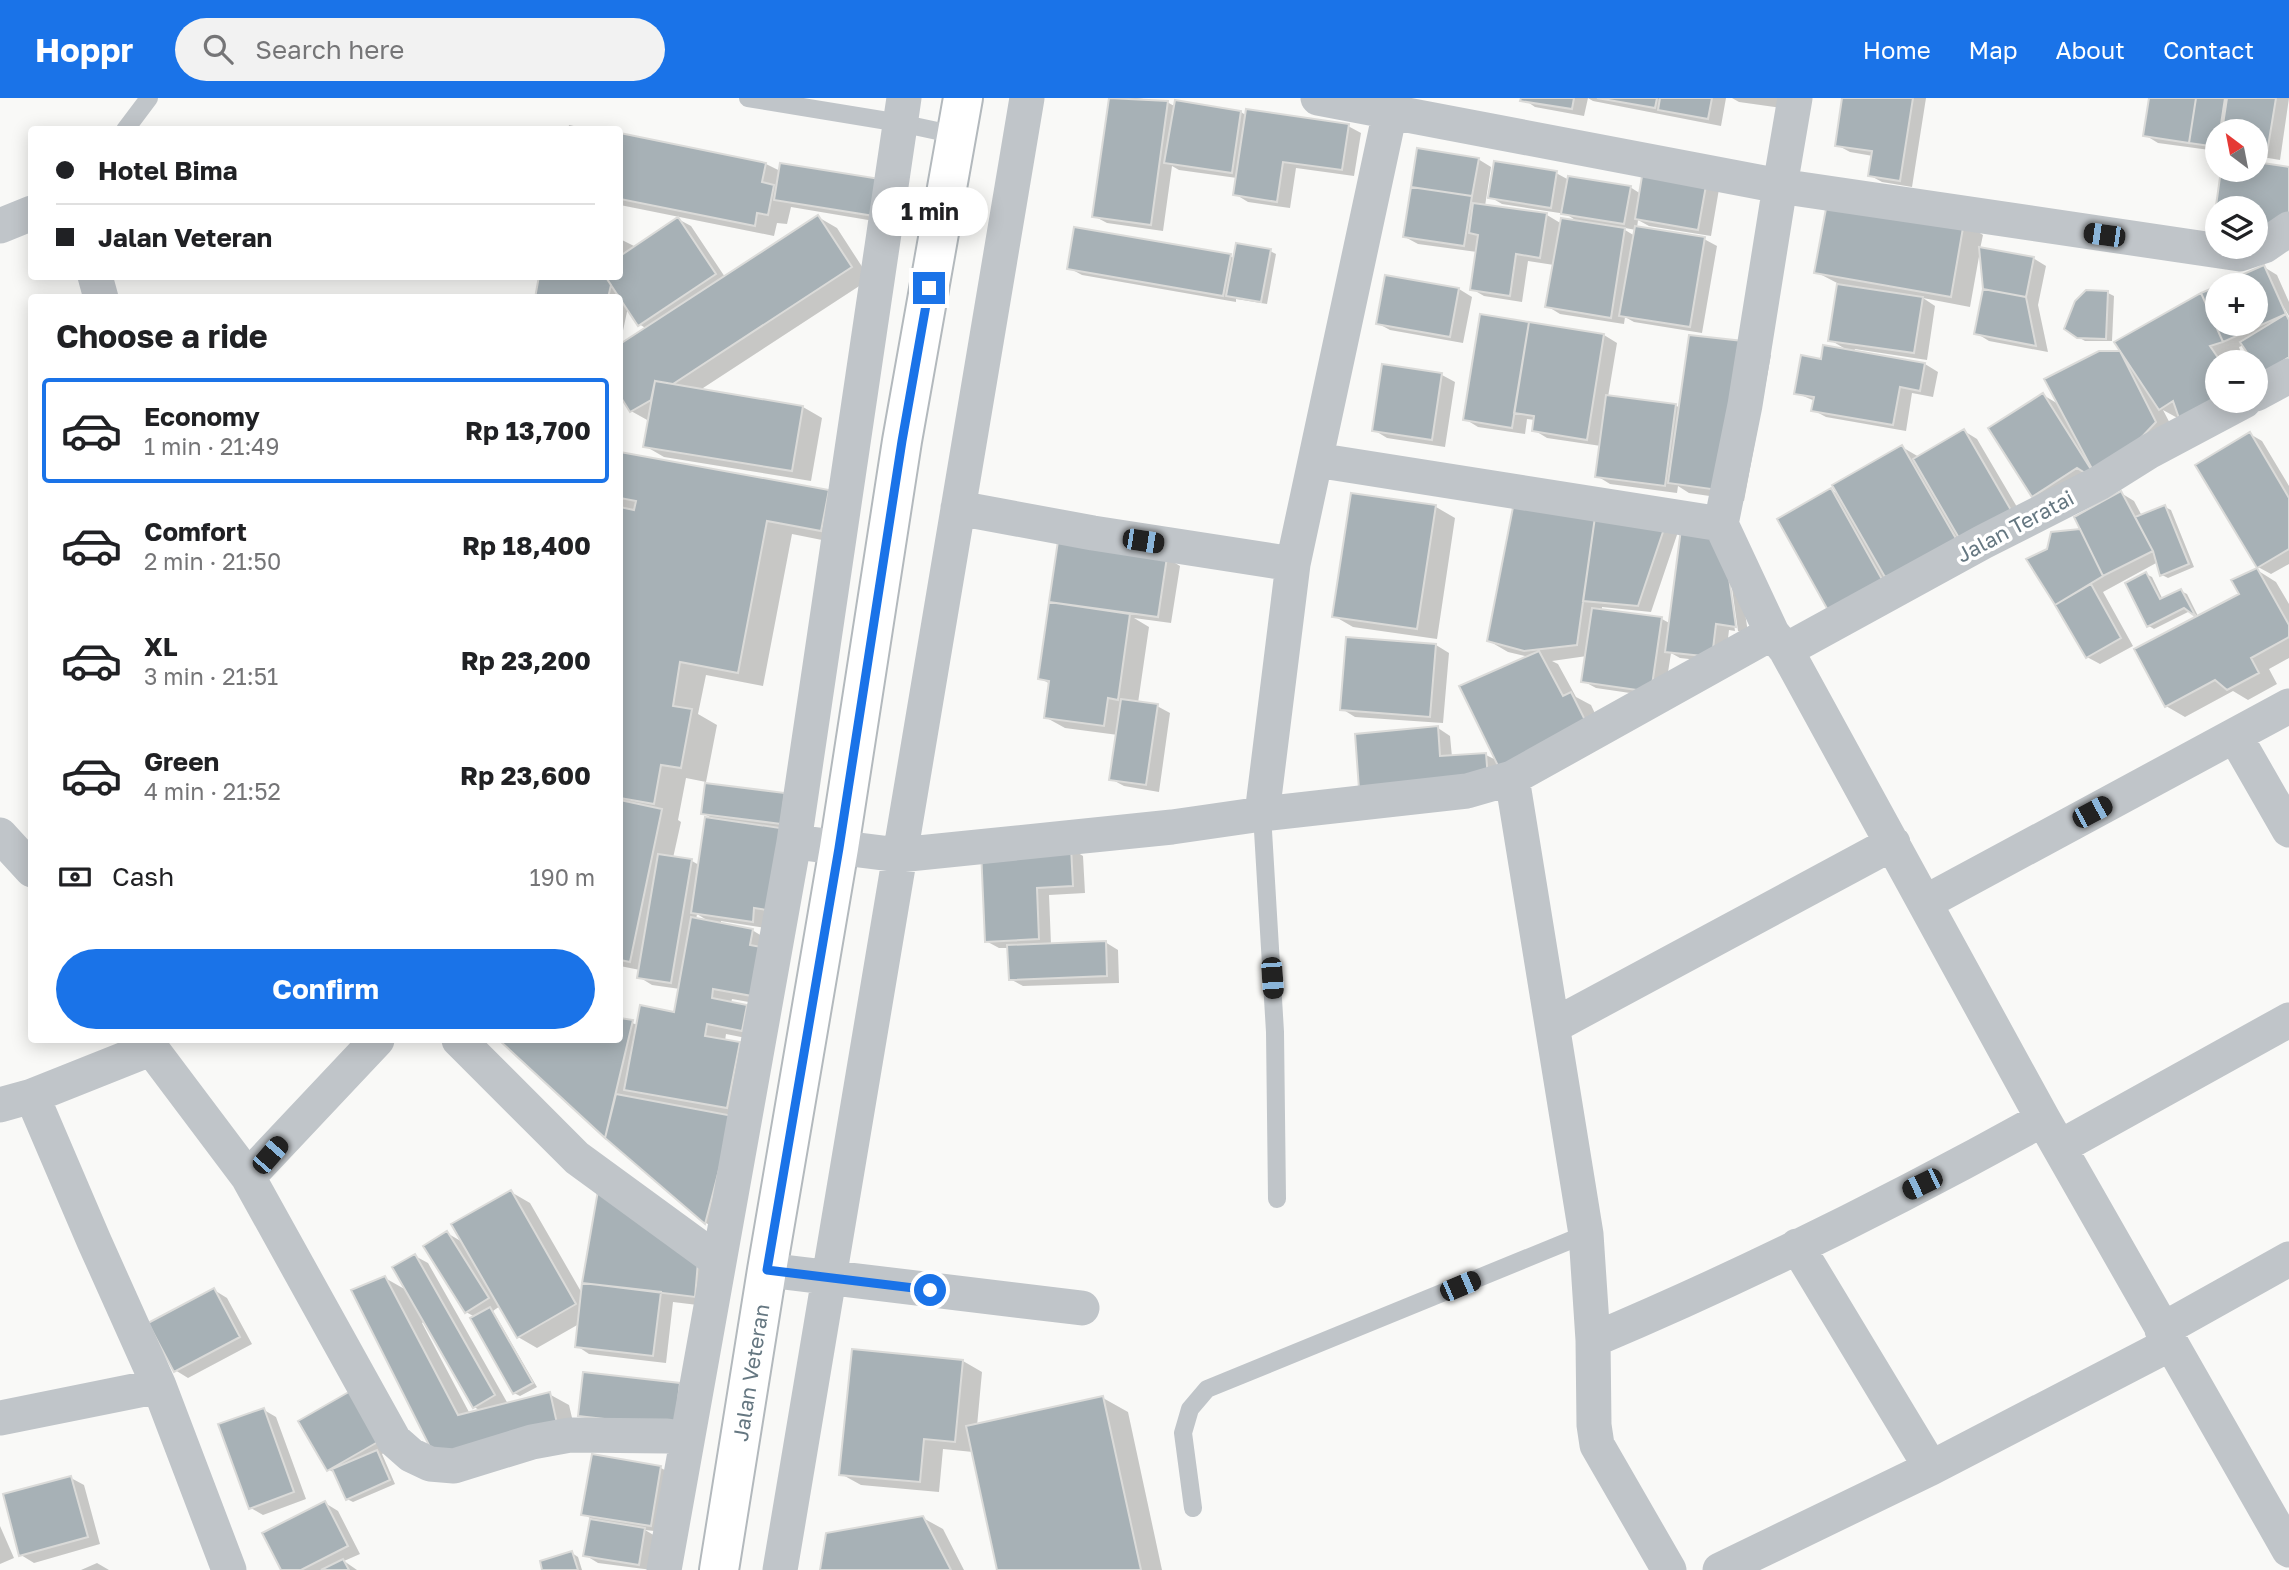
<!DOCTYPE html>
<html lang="en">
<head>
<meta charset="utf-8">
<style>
	body { margin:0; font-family:"Golos Text",sans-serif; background:#f2f2f2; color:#202124; height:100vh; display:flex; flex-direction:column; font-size:26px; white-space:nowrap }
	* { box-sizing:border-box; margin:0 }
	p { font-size:23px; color:#757577 }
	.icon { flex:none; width:38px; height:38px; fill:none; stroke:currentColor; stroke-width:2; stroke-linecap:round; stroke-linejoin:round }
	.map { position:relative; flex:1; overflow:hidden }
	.sheet { position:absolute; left:28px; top:196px; width:595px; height:749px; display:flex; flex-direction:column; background:#fff; border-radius:7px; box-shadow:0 4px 18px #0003 }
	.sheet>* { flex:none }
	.top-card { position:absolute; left:28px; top:28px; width:595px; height:154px; border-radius:7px; box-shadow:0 4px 18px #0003; display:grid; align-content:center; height:154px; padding:0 28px; background:#fff }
	.needle { width:46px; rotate:328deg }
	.controls { position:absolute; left:2205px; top:21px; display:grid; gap:14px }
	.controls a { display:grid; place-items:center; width:63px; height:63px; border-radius:50%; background:#fff; box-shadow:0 4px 18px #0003; font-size:35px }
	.end { position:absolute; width:32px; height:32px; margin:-16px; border:9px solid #1a73e8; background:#fff; box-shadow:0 0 0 4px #fff }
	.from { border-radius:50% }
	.bubble { position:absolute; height:49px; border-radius:24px; background:#fff; box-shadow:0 4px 18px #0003; font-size:23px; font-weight:700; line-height:49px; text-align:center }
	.car { position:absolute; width:21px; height:42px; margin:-21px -10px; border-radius:9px; box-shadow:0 0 5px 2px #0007; background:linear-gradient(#222 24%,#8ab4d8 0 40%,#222 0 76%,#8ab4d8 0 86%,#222 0) }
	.top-card b { display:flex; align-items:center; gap:24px; height:66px; font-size:26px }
	.top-card b+b { border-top:2px solid #e0e0e0 }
	.top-card i { width:18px; height:18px; background:#202124 }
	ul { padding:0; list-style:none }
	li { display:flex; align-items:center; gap:21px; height:105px; margin:0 14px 10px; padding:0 14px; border:4px solid transparent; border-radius:7px }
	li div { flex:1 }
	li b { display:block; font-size:26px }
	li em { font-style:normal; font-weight:700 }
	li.selected { border-color:#1a73e8 }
	li>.icon { width:63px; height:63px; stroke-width:1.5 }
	h2 { padding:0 28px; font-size:32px; line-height:84px }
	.pay { display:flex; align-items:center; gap:18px; height:77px; padding:0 28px; font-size:26px }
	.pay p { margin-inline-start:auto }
	.primary-button { display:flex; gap:14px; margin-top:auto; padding:14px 28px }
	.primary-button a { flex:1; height:80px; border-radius:42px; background:#1a73e8; color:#fff; font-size:28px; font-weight:700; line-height:80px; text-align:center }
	header { display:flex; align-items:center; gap:42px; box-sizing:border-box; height:98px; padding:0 35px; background:#1a73e8; color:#fff }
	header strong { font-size:33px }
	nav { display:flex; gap:38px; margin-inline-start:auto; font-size:24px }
	.search { width:490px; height:63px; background:#f2f2f2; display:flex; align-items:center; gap:18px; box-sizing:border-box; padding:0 24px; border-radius:38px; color:#757577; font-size:26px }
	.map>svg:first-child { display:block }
</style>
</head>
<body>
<header>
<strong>Hoppr</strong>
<div class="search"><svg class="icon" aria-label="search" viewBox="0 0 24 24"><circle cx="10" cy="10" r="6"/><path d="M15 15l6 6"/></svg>Search here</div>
<nav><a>Home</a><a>Map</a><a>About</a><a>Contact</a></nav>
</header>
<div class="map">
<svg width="2289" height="1472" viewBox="0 0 2289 1472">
	<rect width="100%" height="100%" fill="#f9f9f7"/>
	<path fill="#0003" fill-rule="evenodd" d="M1111,0H1136L1167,4L1176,9L1241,14L1247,18L1348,28L1361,35L1354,78L1296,70L1290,110L1248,104L1235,96L1237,80L1179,72L1172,68L1163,133L1107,125L1094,118Z
		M1522,0H1726L1721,28L1593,3L1588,0L1584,18L1535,9Z
		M1732,0H1808L1782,10L1739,4Z
		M1844,0H1926L1912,89L1882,84L1869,77L1873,58L1850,54L1837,47Z
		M2151,0H2289L2280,62L2256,58V33H2217V53L2158,45L2145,37Z
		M569,27L593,32H568Z
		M620,37L766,66L886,125L791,109L787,126L777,125L774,138L620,107Z
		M1478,61L1491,69L1485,108L1547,117L1562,126L1580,125L1566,116L1502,106L1490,99L1556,75L1569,82L1630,89L1641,96L1644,74L1719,91L1711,138L1649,128L1638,122L1637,130L1704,141L1717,148L1702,235L1634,224L1625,219L1624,226L1560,216L1547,208L1554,167L1528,163L1522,204L1484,198L1472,191L1477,154L1418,146L1405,139ZM1620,129L1636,132L1635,138Z
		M2256,65L2289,70V138L2256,133V110H2217L2223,72H2256Z
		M818,119L837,130L870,181L700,292L803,309L822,320L811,383L664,359L645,348L649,323L631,313L620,295V248L647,231L639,226L628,209L620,247V200H536L620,178V141L636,149L678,121L691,128L725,179Z
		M1964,125L1983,137L1980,151L2033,160L2046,168L2038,207L2048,254L1989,243L1976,235L1984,191L1980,153L1970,209L1923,200L1935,208L1927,262L1855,251L1854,254L1925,266L1938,274L1933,299L1912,295L1906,333L1826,319L1813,312L1815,303L1796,295L1822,263L1849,253L1830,242L1839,186L1816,174Z
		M1270,153L1276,156L1267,206L1236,201V204L1082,177L1069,170L1230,158L1235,161Z
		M2264,169L2277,177L2289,204V218L2283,208L2280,209L2289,225V257L2266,272V276L2289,261V274L2276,283L2263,275L2244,247L2239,249L2241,255L2228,258L2232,264H2217V303H2247L2201,333L2163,312L2175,335L2119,393L2091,377L2046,405L2034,398L1991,330L2043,297L2060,307L2047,281L2099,255H2124L2117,245L2201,197L2205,199L2204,196L2217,190V226H2256V187H2223Z
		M1386,179L1459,191L1472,199L1463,245L1390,232L1377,225Z
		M2108,195L2114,198L2112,243H2085L2078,239Z
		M1604,237L1617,245L1608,299L1675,307L1680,310L1752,246L1771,257L1744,403L1689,395L1678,388L1677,395L1610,386L1597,378L1601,348L1547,340L1534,332L1535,322L1527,321L1525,336L1478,329L1465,321Z
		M1384,268L1442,277L1455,284L1445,349L1387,340L1374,332Z
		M1964,333L1977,341L2027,426L1848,529L1831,392L1839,397L1902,349L1919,359Z
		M2250,336L2262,343L2289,388V466L2271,476L2258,469Z
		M620,355L829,394L847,447L792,436L763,588L706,577L698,616L717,627L706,684L686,680L678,722L681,724L673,760L692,763L699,767L715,722L703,715L785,697L765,830L721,823V827L752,832L772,844L771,908L732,901L731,905L747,908L766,919L761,943L726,936L725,943L739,946L758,957L725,1136L706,1125L606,1039L502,942H620V921L638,927L675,916L680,891L652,887L639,879L640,872L620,868ZM697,816L710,824L696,822Z
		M2121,395L2134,403L2142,418L2165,409L2171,412L2194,469L2168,480L2162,477L2158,464L2103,494L2133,548L2100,566L2087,559L2029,462L2083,432Z
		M1516,401L1595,413L1667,421L1680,428L1651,514L1602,509V513L1662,521L1671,526L1683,433L1722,438L1735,446L1748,535L1738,533L1725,441H1721L1735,533L1729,532L1725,565L1680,560L1671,555L1664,600L1596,590L1583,583L1587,558L1552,563L1558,566L1576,599L1591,607L1608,643L1522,685L1503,674L1499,666L1500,687L1374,698L1361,690L1357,638L1438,630L1450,638L1452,659L1486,657L1498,663L1461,589L1529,559L1508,554L1489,543Z
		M1436,409L1455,420L1437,541L1353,529L1334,518Z
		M1167,460L1180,468L1171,525L1134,520L1149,529L1138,605L1157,608L1170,615L1159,694L1124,688L1111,681L1118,637L1065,630L1045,619L1050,586L1040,580L1051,504Z
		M2257,472L2276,484L2289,506V560L2269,571L2277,586L2248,602L2233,593L2185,619L2166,608Z
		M2146,476L2152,479L2163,502L2181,493L2187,496L2198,518L2190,513L2154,531L2149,528Z
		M1436,547L1449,555L1443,625L1355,619L1342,611Z
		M1070,750L1083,758L1085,795L1049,797L1051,847L1105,844L1118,852L1119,885L1023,888L1010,881L1009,850H999L986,843Z
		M511,1094L530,1105L583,1197L584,1185L718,1165L714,1209L673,1204L666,1265L589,1256L577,1248L579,1226L537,1250L518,1239L500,1208L493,1213L537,1289L520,1298L514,1295L475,1219L466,1214L447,1135L464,1145Z
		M415,1158L428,1165L508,1306L549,1296L569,1307L577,1341L457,1371L385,1180L408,1193ZM425,1223L474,1309L481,1313L470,1316L422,1225Z
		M214,1192L227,1200L252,1246L188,1280L175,1272Z
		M963,1263L982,1274L977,1328L1103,1300L1128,1314L1162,1472H998L973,1354L943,1351L939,1394L861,1387L841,1376Z
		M264,1312L276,1319L306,1401L263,1417L251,1410Z
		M301,1324L401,1344L382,1356L395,1386L353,1404L347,1401L336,1376L328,1371Z
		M594,1358L661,1370L674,1377L663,1434L645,1432L657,1439L652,1472L598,1465L585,1457L592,1421L583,1416Z
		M71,1380L84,1387L100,1446L34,1465L21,1457Z
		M325,1405L338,1413L360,1456L344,1463L357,1472H283Z
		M923,1420L943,1431L964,1472H821Z
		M0,1428L14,1460L0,1466Z
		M572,1455L578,1459L582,1472H544Z
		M97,1465L109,1472H81Z"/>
	<path fill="#a7b1b6" stroke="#dbdbd9" stroke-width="2" d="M1109,0L1168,3L1151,127L1092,119Z
		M1521,0H1574L1572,11L1520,3Z
		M1597,0H1657L1655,10Z
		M1660,0H1712L1708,21L1658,12Z
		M1842,0H1913L1900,83L1868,78L1872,53L1835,48Z
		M2149,0H2196L2189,45L2143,38Z
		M2196,0H2225L2220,33H2217V49L2189,45Z
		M2227,0H2276L2267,55L2256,54V33H2222Z
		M1175,2L1241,13L1232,75L1164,65Z
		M1246,11L1349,26L1342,72L1283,64L1277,104L1233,97Z
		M620,35L766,65L762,84L774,87L768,117L757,115L755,128L620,101Z
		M1417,50L1479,60L1472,98L1411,89Z
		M1494,63L1557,73L1551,110L1488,100Z
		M2256,64L2289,69V113L2286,133L2256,128V110H2217V123L2214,122L2221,72H2256Z
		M780,65L880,81L874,118L774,102Z
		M1643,72L1707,82L1698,132L1635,121Z
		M1568,78L1631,88L1624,126L1561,116Z
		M1411,89L1472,98L1464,148L1403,139Z
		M1828,100L1964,124L1951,199L1814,175Z
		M1473,105L1547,115L1540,160L1516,156L1510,198L1470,192L1478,137L1469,135Z
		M818,117L852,169L673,286L655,283L651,302L630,314L620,298V246Z
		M678,119L716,176L638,228L605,178H620V158Z
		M1561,120L1625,130L1611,220L1545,209Z
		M1635,128L1705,139L1690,229L1619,218Z
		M1074,129L1231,156L1223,198L1067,171Z
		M1236,145L1271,151L1261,204L1226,198Z
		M1979,149L2034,159L2026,199L1983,191Z
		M2264,167L2286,216L2223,244L2201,195L2217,188V226H2256V187H2219Z
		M1385,177L1459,190L1450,239L1376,226Z
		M539,178H605L611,187L608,200H535Z
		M1837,186L1923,199L1914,255L1828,243Z
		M1983,191L2026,199L2036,248L1974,236Z
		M2086,192L2108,193L2106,241L2077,240L2064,231L2075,203Z
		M2201,195L2223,244L2210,248L2221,264H2217V299L2180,323L2173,303L2159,312L2114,244Z
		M1480,216L1529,224L1512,330L1463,322Z
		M2286,216L2289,222V259L2262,277L2240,244Z
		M1529,224L1604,236L1587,342L1532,333L1534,318L1514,315Z
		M1689,237L1752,244L1725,393L1668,385Z
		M1823,247L1925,265L1920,293L1900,289L1893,327L1811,313L1814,299L1794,296L1801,257L1821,261Z
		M2099,253H2120L2156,324L2099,384L2044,281Z
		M1382,266L1442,275L1432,342L1372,333Z
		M655,283L803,308L792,373L643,349Z
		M2043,295L2099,384L2077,370L2032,399L1988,330Z
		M1606,297L1676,306L1665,388L1595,379Z
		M1964,331L2015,419L1959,440L1913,361Z
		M2250,334L2289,400V451L2257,470L2195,367Z
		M1902,347L1962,451L1885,479L1832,387Z
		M620,354L829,392L821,433L767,423L738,575L680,564L673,608L692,611L681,670L661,667L654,706L620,700V409L634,412L636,403L620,400Z
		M1831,390L1888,492L1834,523L1777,421Z
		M2121,393L2153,453L2103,478L2074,419Z
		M1351,395L1436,407L1417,531L1332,519Z
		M1515,399L1596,412L1577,547L1524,553L1487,543Z
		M2165,407L2189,466L2160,478L2153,453L2135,419Z
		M1596,412L1668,419L1638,508L1583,503Z
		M1681,431L1723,437L1736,529L1716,526L1712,559L1665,554Z
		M2080,431L2103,478L2055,507L2026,461L2047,451L2051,434Z
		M1058,443L1167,459L1158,519L1049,504Z
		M2257,470L2289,527V539L2251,560L2259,575L2227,592L2215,582L2165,609L2134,551L2239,496L2231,482Z
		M2146,474L2160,501L2181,491L2196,519L2184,510L2147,529L2125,485Z
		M2091,486L2121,540L2086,560L2055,507Z
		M1049,504L1130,516L1118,602L1108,600L1104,628L1044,620L1049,583L1038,581Z
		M1592,510L1662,519L1651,594L1581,584Z
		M1346,539L1436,546L1430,619L1340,612Z
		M1539,553L1563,598L1571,594L1590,632L1502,676L1459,588Z
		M1121,601L1158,606L1146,687L1109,682Z
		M1438,628L1440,658L1486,655L1488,681L1359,691L1355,636Z
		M705,685L785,695L781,726L701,716Z
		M620,702L662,711L630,864L620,862Z
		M705,719L780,730L773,813L754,810L753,824L691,815Z
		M1071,749L1073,788L1037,790L1039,841L985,844L981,752Z
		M658,756L692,761L671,885L637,880Z
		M691,819L753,831L750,847L761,849L752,898L713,891L712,900L747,907L742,933L707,926L705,938L740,944L727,1010L624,992L640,907L674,914Z
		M1106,843L1107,878L1009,882L1007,847Z
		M620,920L633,922L605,1040L499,942H620Z
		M616,996L733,1018L705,1126L605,1040Z
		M600,1081L699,1152L695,1199L582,1185Z
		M511,1092L576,1206L517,1240L451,1126Z
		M447,1133L489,1200L465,1215L423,1148Z
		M415,1156L495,1297L473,1310L392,1169Z
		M385,1178L458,1317L550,1294L558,1330L436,1361L351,1192Z
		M582,1185L661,1194L653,1258L575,1249Z
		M214,1190L240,1239L174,1274L148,1225Z
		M490,1209L533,1285L513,1296L470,1220Z
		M852,1251L963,1262L955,1344L924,1341L920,1384L839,1377Z
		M583,1274L680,1285L675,1329L578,1318Z
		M361,1287L390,1337L327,1373L298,1323Z
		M1103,1298L1141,1472H997L966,1328Z
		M264,1310L294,1394L249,1411L218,1326Z
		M377,1352L390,1382L346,1402L332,1371Z
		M592,1356L661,1368L651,1428L581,1417Z
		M71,1378L88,1439L19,1458L3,1396Z
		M325,1403L348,1448L301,1472H281L262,1435Z
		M923,1418L951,1472H820L826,1435Z
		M590,1421L645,1430L639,1467L583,1458Z
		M572,1453L578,1472H542L540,1463Z
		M343,1461L349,1472H321Z"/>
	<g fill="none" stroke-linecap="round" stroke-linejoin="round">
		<defs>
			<g id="secondary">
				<path id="s1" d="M719,1472L767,1172L839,750L902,343L963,0"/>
			</g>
		</defs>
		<use href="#secondary" stroke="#b3b9bd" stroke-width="42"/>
		<path stroke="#c0c5c9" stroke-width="18" d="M748,0L900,25L956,37
			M125,32L149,0
			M1262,716L1275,934L1277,1101
			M1193,1410L1183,1335L1190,1311L1207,1291L1586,1136"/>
		<path stroke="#c0c5c9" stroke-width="35" d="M1318,0L1780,88L1745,307L1721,426L1772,535L1786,552L2043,1021L2289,1452
			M1795,0L1780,88L2240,156L2264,148L2289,131
			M0,128L32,115
			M95,178L101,200
			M2256,296L2289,278
			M1316,362L1721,426
			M958,410L1093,435L1293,466
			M1786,552L1983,444L2099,385L2150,353L2244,303
			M2235,638L2289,732
			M1512,680L1586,1136L1593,1242
			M1262,716L1293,466L1393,0
			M0,737L32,772
			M811,746L899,757L1172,729L1262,716L1467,693L1512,680L1772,535
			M1926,804L2289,608
			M1553,928L1893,745
			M145,942L248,1079L394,1342L411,1357L430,1366L454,1368L532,1344L570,1337L667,1338L687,1341
			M459,942L577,1060L718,1163
			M32,998L94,1143L159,1288
			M0,1007L32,998L150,951
			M2060,1049L2289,922
			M248,1079L377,942
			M1797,1148L1931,1370
			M767,1172L1082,1210
			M2162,1232L2289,1161
			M0,1320L159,1288L229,1472
			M664,1472L794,744L904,0
			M780,1472L1027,0
			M1669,1472L1597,1347L1594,1327L1593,1242C1747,1177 1897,1102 2043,1021
			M1720,1472L1931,1370L2170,1246"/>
		<use href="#secondary" stroke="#fff" stroke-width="38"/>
	</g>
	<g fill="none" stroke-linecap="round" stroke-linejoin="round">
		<path stroke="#1a73e8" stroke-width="9" d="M929,190L902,343L839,750L767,1172L930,1192"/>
	</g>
	<g text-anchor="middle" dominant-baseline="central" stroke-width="7" stroke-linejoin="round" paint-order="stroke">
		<g font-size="21" fill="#657781" stroke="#fff">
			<text transform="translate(2015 428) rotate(-28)">Jalan Teratai</text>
			<text stroke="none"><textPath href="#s1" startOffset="200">Jalan Veteran</textPath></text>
		</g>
	</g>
</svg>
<div class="controls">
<a><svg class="needle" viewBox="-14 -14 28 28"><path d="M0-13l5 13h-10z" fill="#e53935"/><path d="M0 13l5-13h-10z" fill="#757577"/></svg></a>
<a><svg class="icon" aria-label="layers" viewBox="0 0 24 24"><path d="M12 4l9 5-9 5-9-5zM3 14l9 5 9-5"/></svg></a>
<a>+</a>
<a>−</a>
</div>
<i class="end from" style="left:930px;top:1192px"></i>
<i class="end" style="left:929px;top:190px"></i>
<div class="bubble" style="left:872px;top:89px;width:116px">1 min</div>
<i class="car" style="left:2104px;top:137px;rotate:278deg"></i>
<i class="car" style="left:1143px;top:443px;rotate:99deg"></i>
<i class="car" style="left:2092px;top:714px;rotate:62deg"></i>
<i class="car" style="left:1272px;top:880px;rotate:176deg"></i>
<i class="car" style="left:270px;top:1057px;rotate:41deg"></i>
<i class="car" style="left:1922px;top:1086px;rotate:244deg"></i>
<i class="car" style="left:1460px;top:1188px;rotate:67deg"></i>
<div class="top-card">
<b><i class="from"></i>Hotel Bima</b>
<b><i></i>Jalan Veteran</b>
</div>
<section class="sheet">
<h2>Choose a ride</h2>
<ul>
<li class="selected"><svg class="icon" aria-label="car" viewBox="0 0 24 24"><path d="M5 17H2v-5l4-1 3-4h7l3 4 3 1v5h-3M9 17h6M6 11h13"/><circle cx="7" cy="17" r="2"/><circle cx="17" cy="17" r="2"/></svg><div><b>Economy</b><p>1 min · 21:49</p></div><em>Rp 13,700</em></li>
<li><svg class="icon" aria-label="car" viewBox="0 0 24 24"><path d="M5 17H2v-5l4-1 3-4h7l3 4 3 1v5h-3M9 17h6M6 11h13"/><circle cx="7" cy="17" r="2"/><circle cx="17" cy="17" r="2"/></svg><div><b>Comfort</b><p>2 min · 21:50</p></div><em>Rp 18,400</em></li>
<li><svg class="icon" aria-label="car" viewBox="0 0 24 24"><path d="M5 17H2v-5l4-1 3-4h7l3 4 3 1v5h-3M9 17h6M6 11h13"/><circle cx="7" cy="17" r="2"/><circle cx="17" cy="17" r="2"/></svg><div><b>XL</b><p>3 min · 21:51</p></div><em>Rp 23,200</em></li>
<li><svg class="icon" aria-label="car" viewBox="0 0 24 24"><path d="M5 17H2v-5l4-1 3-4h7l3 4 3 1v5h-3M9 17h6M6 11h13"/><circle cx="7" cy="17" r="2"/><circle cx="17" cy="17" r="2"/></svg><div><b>Green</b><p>4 min · 21:52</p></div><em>Rp 23,600</em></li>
</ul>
<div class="pay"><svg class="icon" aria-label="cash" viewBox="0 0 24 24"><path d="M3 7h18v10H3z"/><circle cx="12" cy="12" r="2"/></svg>Cash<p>190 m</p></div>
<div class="primary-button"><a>Confirm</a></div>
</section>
</div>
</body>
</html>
